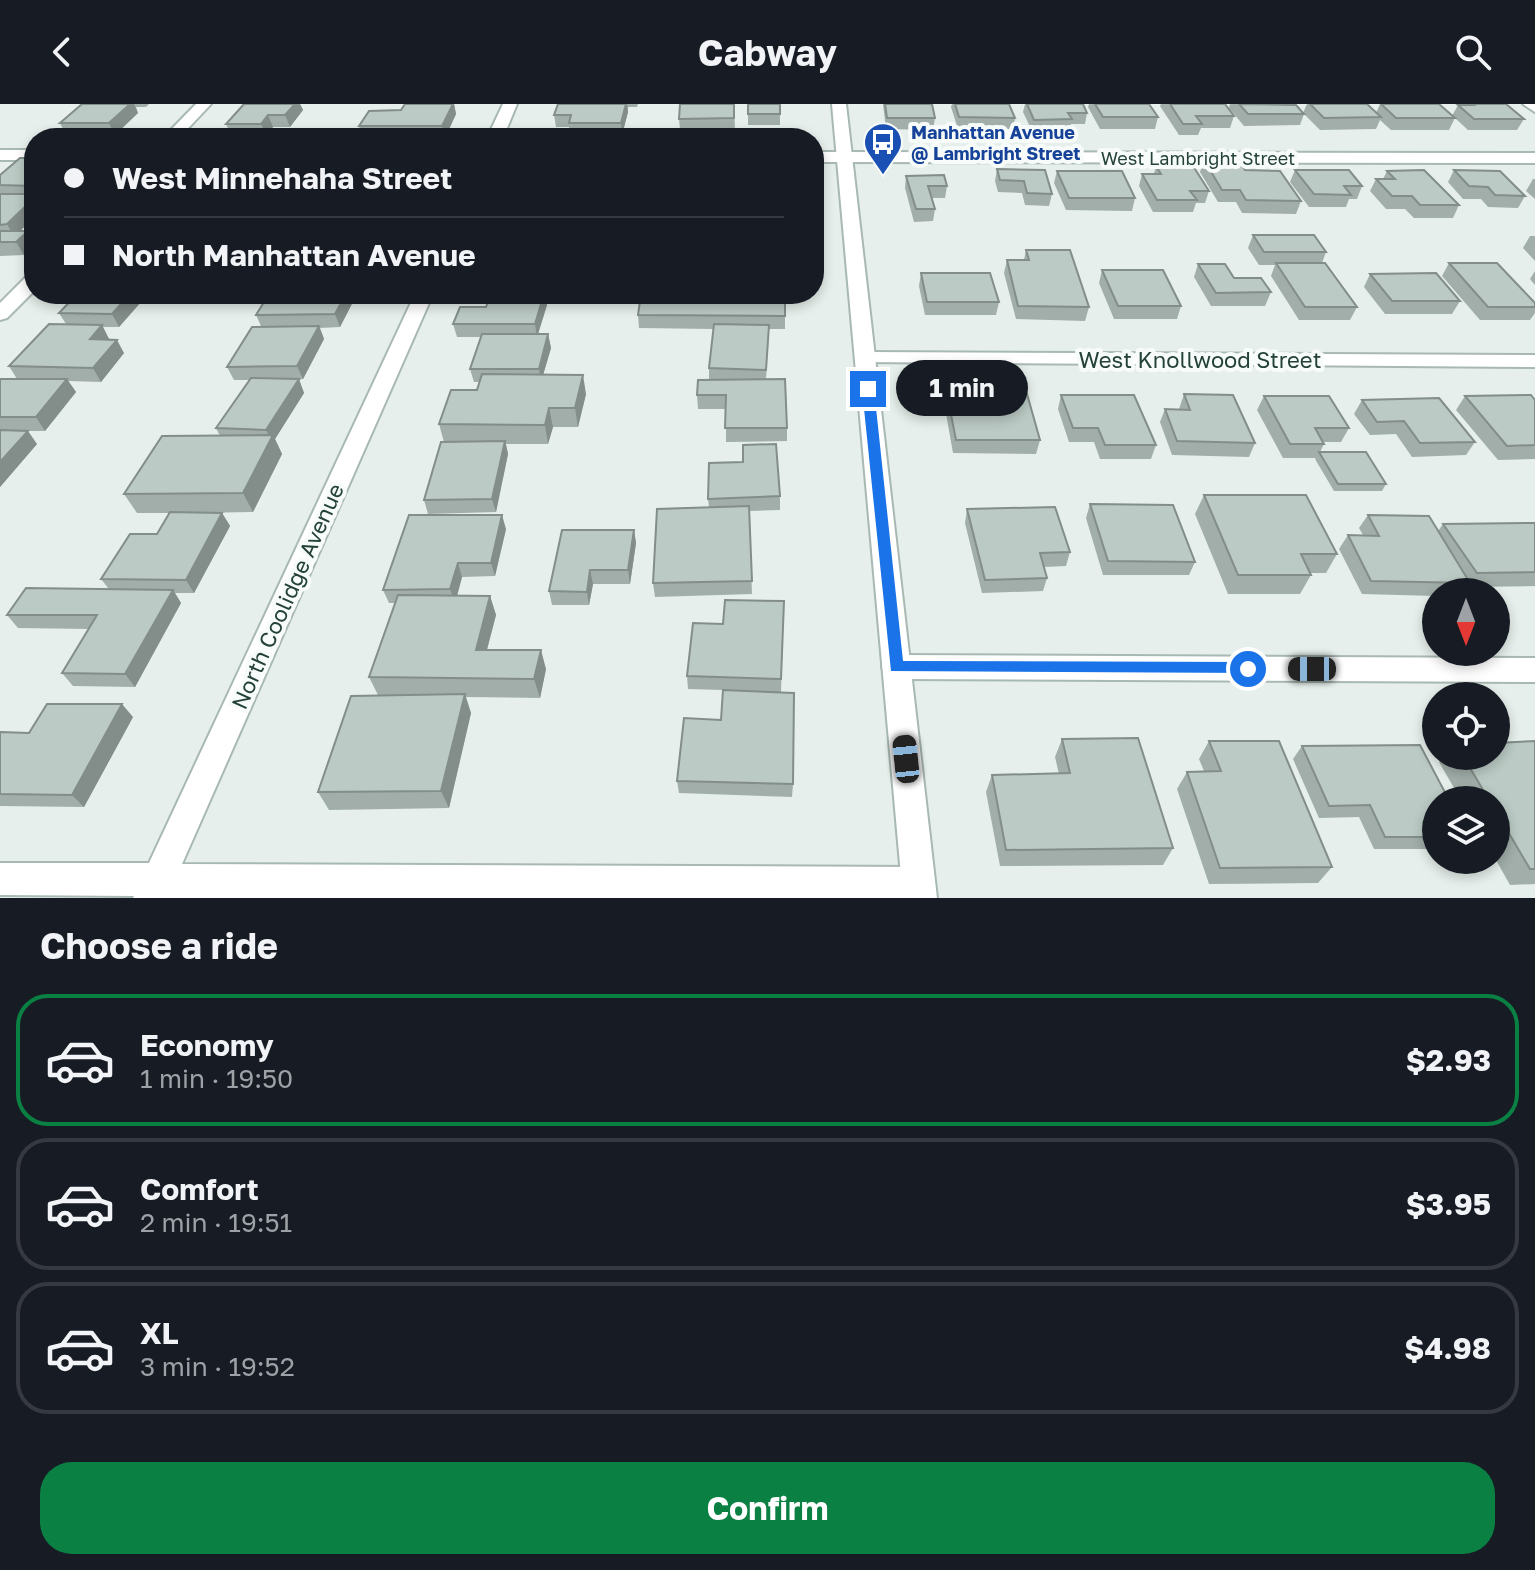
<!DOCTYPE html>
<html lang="en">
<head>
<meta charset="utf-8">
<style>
	body { margin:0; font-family:"Golos Text",sans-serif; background:#20242c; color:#f1f3f6; height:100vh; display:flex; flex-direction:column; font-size:30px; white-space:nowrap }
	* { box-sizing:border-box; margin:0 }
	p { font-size:26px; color:#9ea1a6 }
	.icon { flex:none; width:44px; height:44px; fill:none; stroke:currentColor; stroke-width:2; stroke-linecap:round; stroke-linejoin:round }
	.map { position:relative; height:794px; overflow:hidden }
	.drawer { display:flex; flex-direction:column; background:#171b24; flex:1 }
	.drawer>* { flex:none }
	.hud { position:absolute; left:24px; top:24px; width:800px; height:176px; border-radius:32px; box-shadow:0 4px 12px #0003; display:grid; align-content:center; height:176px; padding:0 40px; background:#171b24 }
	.needle { width:52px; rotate:180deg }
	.buttons { position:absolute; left:1422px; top:474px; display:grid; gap:16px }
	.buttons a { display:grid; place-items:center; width:88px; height:88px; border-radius:50%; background:#171b24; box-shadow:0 4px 12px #0003; font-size:40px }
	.end { position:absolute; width:36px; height:36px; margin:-18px; border:10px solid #1a73e8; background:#fff; box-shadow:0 0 0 4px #fff }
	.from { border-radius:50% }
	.bubble { position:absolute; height:56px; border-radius:28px; background:#171b24; box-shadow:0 4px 12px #0003; font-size:26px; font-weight:700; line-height:56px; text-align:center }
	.car { position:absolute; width:24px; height:48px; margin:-24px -12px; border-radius:10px; box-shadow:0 0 6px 2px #0007; background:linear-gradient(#222 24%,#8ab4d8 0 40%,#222 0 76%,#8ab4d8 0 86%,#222 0) }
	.hud b { display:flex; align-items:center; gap:28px; height:76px; font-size:30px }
	.hud b+b { border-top:2px solid #363941 }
	.hud i { width:20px; height:20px; background:#f1f3f6 }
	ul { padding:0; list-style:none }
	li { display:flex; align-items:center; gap:24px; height:132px; margin:0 16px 12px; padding:0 24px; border:4px solid #363941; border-radius:32px }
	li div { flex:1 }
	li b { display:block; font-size:30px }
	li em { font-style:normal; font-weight:700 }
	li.selected { border-color:#0b8043 }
	li>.icon { width:72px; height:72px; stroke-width:1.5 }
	h2 { padding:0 40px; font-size:36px; line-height:96px }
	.primary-button { display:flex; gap:16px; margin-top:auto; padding:16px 40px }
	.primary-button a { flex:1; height:92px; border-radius:32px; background:#0b8043; color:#fff; font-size:32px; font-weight:700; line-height:92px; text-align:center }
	header { display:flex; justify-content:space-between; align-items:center; height:104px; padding:0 40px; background:#171b24; font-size:36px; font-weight:700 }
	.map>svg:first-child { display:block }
</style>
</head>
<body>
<header><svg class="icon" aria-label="back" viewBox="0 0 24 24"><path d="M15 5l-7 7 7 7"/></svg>Cabway<svg class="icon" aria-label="search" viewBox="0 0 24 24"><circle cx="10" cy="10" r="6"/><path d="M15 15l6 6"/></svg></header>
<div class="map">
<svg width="1535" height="794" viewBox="0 0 1535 794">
	<rect width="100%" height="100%" fill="#e6efeb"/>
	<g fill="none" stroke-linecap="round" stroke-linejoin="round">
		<defs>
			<path id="minor" d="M196,0H211L179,34H163Z
				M503,0H517L503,34H487Z
				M0,46H34V56H0Z
				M814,48L1535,49V59L814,58Z
				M34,170V187L7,214L0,216V199L27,172Z
				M415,190H433L182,760L918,763L930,767L935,779L930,791L921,794H133L134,792L0,791V759H149Z
				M865,248L1535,251V263L858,258L855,254Z
				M896,551L1535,554V578L896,575L886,571L882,563L886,555Z"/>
			<path id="tertiary" d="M832,0H846L937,794H903Z
				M1523,0H1535V8Z"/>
		</defs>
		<use href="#minor" stroke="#a8b8b2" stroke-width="4"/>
		<use href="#tertiary" stroke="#a8b8b2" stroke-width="4"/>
		<use href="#minor" fill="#fff" fill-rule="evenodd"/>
		<use href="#tertiary" fill="#fff" fill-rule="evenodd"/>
	</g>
	<path fill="#a1aea9" d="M82,0H149L146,3H136L138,9L115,31H66L60,19Z
		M244,0H300L303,6L290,23H273L266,31H231L226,20Z
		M405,0H454L456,10L445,34H362L359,22L401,6Z
		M558,0H638L637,3H628V8L622,31H570L569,23H556L554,11Z
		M734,0L735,26H680L679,15Z
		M748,0H780V21H748Z
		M883,0H932L935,14L933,26L886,25Z
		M952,0H1009L1015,14L1013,25H958L951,3Z
		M1025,0H1083L1087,9L1085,20H1071L1069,27H1032L1023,8Z
		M1089,0H1149L1158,13L1155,25H1100L1088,3Z
		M1161,0H1225L1234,12L1230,24H1201L1198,31H1179L1160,2Z
		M1230,0H1276L1304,10L1300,21L1244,22L1229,4Z
		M1307,0H1367L1376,9L1380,0H1439L1452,12L1458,1L1506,0L1524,15L1517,26H1468L1455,14L1449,26H1391L1380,16L1376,25L1320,26L1303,9Z
		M34,54V113L20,127L24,151L0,152V71Z
		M1204,56L1301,97L1296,110L1242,109L1236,98H1218L1200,68Z
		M1156,62L1209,87L1205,99H1196L1193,108H1153L1139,82L1142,70H1154Z
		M997,65L1052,90L1049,102L1025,101L1022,89L998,88L995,77Z
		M1295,66L1362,82L1357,95H1349L1346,103H1309L1290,78Z
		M1454,66L1525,92L1518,104L1488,103L1481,95H1463L1448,78Z
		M1057,67L1135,94L1132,107L1066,106L1054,79Z
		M1387,67L1459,101L1453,114H1414L1405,105H1386L1370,87L1376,75H1383Z
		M906,72L947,82L945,94H932L935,105L933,117L914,118L905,84Z
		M1533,75H1535V95L1526,87Z
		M1253,131L1326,148L1322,159L1357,203L1350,216H1299L1271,172L1275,161H1259L1248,144Z
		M1530,132H1535V157L1523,144Z
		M1026,146L1089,203L1085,217L1016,215L1004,169L1007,156H1024Z
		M1449,159L1535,199V209L1530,216H1480L1442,172Z
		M1198,160L1271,188L1265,202H1211L1194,173Z
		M1102,166L1181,202L1177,215H1114L1099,179Z
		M1535,167V181L1530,175Z
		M921,169L999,198L996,211H925L919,182Z
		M1370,170L1460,197L1452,210H1385L1364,183Z
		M77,190H148L119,223H103L109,235L124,249L101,278L68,277L76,288L45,327H22L37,340L0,383V275H17L9,262L66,220L59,209Z
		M357,190L340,223L320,224L324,235L303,275L299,276L304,289L275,335L282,350L253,408L193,409H222L230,422L194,489H175L181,499L135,583L73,582L62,569L89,525L18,524L7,511L109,485L101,475L157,430L169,409H137L124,390L220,332L216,324L250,276H234L227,263L261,222L256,211L264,198L224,199L221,192Z
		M491,190H563L562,192L545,193L547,201L538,230H548L551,244L543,271L586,290L578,323H553L548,340H506L508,350L496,408L428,410L424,396L444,338L439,320L477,286L480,278H474L470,265L481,233H457L453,220L486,203Z
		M785,190V225H769L766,275L787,324V337L726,338V305H698L697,291L709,276V264L714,225L639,224L638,211Z
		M947,290L1040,336L1036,350L953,349L945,304Z
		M1184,290L1255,339L1249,353L1172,351L1160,318L1165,305H1179Z
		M1061,291L1156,341L1151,355H1100L1094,338H1069L1058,305Z
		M1264,292L1349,324L1341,338H1322L1324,340L1320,348L1386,380L1382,387H1334L1315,355L1316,354H1283L1257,306Z
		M1465,292L1535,296V355L1498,356L1456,306Z
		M1362,296L1475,338L1466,351L1412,353L1396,330L1370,331L1354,310Z
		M743,358L780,392V406L749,407L752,490L655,493L653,479L709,403L708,395Z
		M1204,391L1337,450L1326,469H1310L1311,471L1300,490H1228L1195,410Z
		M1090,400L1195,458L1189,471H1103L1086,414Z
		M967,405L1070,448L1066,462L1044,463L1047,474L1043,487L982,489L965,419Z
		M1368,411L1438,427L1443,420L1535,419V482L1467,483L1463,488H1436V492L1362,490L1339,445L1348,431H1363L1359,424Z
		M506,425L495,472L462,473L457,492H490L496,511L487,546L546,565L540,594L465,593L471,609L449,704L329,706L318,688L378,591L369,573L395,499H389L383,486Z
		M634,426L636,439L630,480H593L589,501H552L549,487Z
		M784,497L781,588L793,680L792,693L679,689L677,677L721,616L723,586L688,585L687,572L723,520Z
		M133,613L84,703L0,702V628L29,629Z
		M1062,635L1173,744L1163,761L1000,762L986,688L992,671L1059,670L1055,653Z
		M1209,637L1332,763L1318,779L1209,780L1177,685L1187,668L1204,667L1199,655Z
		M1535,637V780L1510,781L1496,756V696H1461L1439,658L1445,652H1496Z
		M1302,642L1436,696V745H1374L1359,713L1319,714L1293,655Z"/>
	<path fill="#838d89" d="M130,0H134L138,9L115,31L109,19Z
		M295,0H300L303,6L290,23L285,11Z
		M453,0H454L456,10L445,34L442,22Z
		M626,0H627L628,8L622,31L621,19Z
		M268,11L273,23L266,31L261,20Z
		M34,94V113L14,133L7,120Z
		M28,127L34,138V141L24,151L16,138Z
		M130,190H148L119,223L112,210Z
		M262,190H269L264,198L261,192Z
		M346,190H357L340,223L335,210Z
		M544,190H545L547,201L537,233L535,220Z
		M102,221L109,235L98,248L90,235Z
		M319,222L324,235L303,275L297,262Z
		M548,230L551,244L541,278L539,265Z
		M117,236L124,249L101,278L93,264Z
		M583,271L586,290L578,323L575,304Z
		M67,275L76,288L45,327L36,313Z
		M299,275L304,289L275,335L282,350L253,408L243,389L271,335L266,326Z
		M549,304L553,323L548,340L545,321Z
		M28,327L37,340L0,383V358Z
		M505,337L508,350L496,408L492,395Z
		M222,409L230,422L194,489L186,476Z
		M502,411L506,425L495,472L491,459Z
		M634,426L636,439L630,480L628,466Z
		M458,459L462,473L455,499L450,485Z
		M590,466L593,480L589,501L587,488Z
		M173,486L181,499L135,583L125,570Z
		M490,492L496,511L482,564L476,546Z
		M541,546L546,565L540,594L534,575Z
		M465,590L471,609L449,704L441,687Z
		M122,600L133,613L84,703L72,691Z"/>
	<path fill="#bbcac4" stroke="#838d89" stroke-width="2" d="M82,0H130L109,19H60Z
		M244,0H295L285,11H268L261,20H226Z
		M405,0H453L442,22H359L369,7L401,6Z
		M558,0H626L621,19H569L571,11H554Z
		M680,0H734V14L679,15Z
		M748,0H780V10H748Z
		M885,0H932L935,14H887Z
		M955,0H1009L1015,14L959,13Z
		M1027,0H1083L1087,9H1068L1072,15L1034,16Z
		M1095,0H1149L1158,13H1103Z
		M1170,0H1225L1234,12H1196L1202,20H1183Z
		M1239,0L1296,1L1304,10H1248Z
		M1310,0H1367L1381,13L1324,14Z
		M1381,0H1439L1455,14H1396Z
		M1473,0H1506L1524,15H1474L1458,1H1474Z
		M20,54H34V82L0,81V71Z
		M1204,56H1239L1245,66L1280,67L1301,97L1246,96L1240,86H1222Z
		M1156,62H1193L1209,87H1190L1197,96H1157L1142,70H1161Z
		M997,65L1045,66L1052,90L1027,89L1024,77L1000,76Z
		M1295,66H1349L1362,82H1344L1351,91L1314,90Z
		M1424,66L1459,101H1420L1412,92H1392L1376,75H1395L1387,67Z
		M1454,66L1500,67L1525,92L1495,91L1488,83L1469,82Z
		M1057,67H1122L1135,94H1069Z
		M944,71L947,82H928L935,105H916L906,72Z
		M0,90H34V94L7,120L0,121Z
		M0,127H28L16,138H0Z
		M1253,131H1314L1326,148H1264Z
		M1026,146H1070L1089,203L1018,202L1007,156H1029Z
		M1276,159H1325L1357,203H1305Z
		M1449,159H1497L1535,199V203H1488Z
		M1198,160H1225L1234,174H1261L1271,188L1216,189Z
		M1102,166H1163L1181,202H1118Z
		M921,169H990L999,198H927Z
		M1436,169L1460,197H1392L1370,170Z
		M77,190H130L112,210L59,209Z
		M222,190H262L261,192H221Z
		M269,190H346L335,210L256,211Z
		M491,190H544L535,220H453L460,203H486Z
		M641,190H785V212L638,211Z
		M49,220L102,221L90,235L117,236L93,264L9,262Z
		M714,220L769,221L766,266L709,264Z
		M319,222L297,262L227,263L252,223Z
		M482,230H548L539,265H470Z
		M482,270L583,271L575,304H549L545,321L439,320L451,286H477Z
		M251,274L299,275L266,326L216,324Z
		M0,275H67L36,313H0Z
		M785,275L787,324H725L726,291H697L698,276Z
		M947,290H1027L1040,336H956Z
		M1184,290L1233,291L1255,339L1177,337L1165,305L1190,306Z
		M1061,291H1134L1156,341H1105L1098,324H1073Z
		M1531,291L1535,296V341L1507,342L1465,292Z
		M1264,292H1329L1349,324H1315L1324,340H1290Z
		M1439,294L1475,338L1420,339L1404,317L1377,318L1362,296Z
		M0,326L28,327L0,358Z
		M273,331L243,389L124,390L162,332Z
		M505,337L492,395L424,396L441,338Z
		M776,340L780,392L708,395L709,359L743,358V341Z
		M1319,348H1366L1386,380H1338Z
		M1204,391H1306L1337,450H1301L1311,471H1238Z
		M1090,400L1173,401L1195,458L1108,457Z
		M749,402L752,477L653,479L657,405Z
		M1055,403L1070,448L1040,449L1047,474L985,476L967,405Z
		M170,408L222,409L186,476L101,475L130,430H157Z
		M409,411H502L491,459H458L450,485L383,486Z
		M1368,411L1429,412L1470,479L1371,477L1348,431L1379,432Z
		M1535,419V468L1477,469L1443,420Z
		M562,426H634L628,466H590L587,488L549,487Z
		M26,484L173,486L125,570L62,569L97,511H7Z
		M398,491L490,492L476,546H541L534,575L369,573Z
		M725,496L784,497L781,575L687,572L693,519L723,520Z
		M723,586L794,589L793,680L677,677L684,614L721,616Z
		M465,590L441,687L318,688L351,592Z
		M47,600H122L72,691L0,690V628L29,629Z
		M1138,634L1173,744L1006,746L992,671L1070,669L1062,635Z
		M1209,637H1279L1332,763L1220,764L1187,668L1221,667Z
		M1535,637V765H1530L1496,707V696H1489L1463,652H1496V639Z
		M1420,641L1449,696H1436V733H1385L1370,701L1329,702L1302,642Z"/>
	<path fill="#1a73e8" d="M868,281L874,285L903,557L1248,558L1255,565L1253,569L891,567L862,285Z"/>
	<defs>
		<symbol id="bus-pin" viewBox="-11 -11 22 30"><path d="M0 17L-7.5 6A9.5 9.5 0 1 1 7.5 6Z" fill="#1a4fb4" stroke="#f7fbf9"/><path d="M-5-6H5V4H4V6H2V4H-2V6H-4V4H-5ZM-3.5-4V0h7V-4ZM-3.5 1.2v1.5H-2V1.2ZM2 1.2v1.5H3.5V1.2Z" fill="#fff"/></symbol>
	</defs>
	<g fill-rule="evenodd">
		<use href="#bus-pin" x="861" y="16" width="44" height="60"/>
	</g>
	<g text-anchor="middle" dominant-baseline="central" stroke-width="8" stroke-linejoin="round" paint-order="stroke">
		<g font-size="18" font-weight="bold" fill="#164399" stroke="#f7fbf9" text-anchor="start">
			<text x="911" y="28">Manhattan Avenue<tspan x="911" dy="21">@ Lambright Street</tspan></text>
		</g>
		<g font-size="18" fill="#24423a" stroke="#f7fbf9">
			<text x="1198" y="54">West Lambright Street</text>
		</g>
		<g font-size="22" fill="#24423a" stroke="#f7fbf9">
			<text x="1200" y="255">West Knollwood Street</text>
			<text transform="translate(287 492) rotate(-66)">North Coolidge Avenue</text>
		</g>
	</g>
</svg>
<div class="buttons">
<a><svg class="needle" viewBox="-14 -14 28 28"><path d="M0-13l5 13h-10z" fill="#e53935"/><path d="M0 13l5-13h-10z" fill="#9ea1a6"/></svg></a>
<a><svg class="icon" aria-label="locate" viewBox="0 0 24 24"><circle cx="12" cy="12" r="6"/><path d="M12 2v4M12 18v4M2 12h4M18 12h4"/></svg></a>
<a><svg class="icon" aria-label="layers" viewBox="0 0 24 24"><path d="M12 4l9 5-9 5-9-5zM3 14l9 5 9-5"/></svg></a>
</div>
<i class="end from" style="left:1248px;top:565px"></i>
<i class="end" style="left:868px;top:285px"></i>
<div class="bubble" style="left:896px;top:256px;width:132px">1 min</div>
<i class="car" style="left:1312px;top:565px;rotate:270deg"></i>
<i class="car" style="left:906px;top:655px;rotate:354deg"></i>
<div class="hud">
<b><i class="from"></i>West Minnehaha Street</b>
<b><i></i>North Manhattan Avenue</b>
</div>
</div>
<section class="drawer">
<h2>Choose a ride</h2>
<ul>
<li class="selected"><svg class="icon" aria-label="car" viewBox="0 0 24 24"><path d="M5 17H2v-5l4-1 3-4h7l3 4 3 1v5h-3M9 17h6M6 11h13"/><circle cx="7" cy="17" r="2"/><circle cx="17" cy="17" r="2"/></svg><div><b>Economy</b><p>1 min · 19:50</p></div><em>$2.93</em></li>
<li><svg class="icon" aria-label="car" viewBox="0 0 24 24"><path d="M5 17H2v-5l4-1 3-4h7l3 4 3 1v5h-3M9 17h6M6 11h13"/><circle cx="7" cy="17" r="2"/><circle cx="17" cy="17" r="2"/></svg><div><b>Comfort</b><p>2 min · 19:51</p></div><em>$3.95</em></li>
<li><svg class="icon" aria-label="car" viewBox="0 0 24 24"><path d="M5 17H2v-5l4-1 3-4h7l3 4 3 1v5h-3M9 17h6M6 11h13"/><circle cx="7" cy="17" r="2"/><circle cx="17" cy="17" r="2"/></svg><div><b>XL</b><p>3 min · 19:52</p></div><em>$4.98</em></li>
</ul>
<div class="primary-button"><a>Confirm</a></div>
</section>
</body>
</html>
